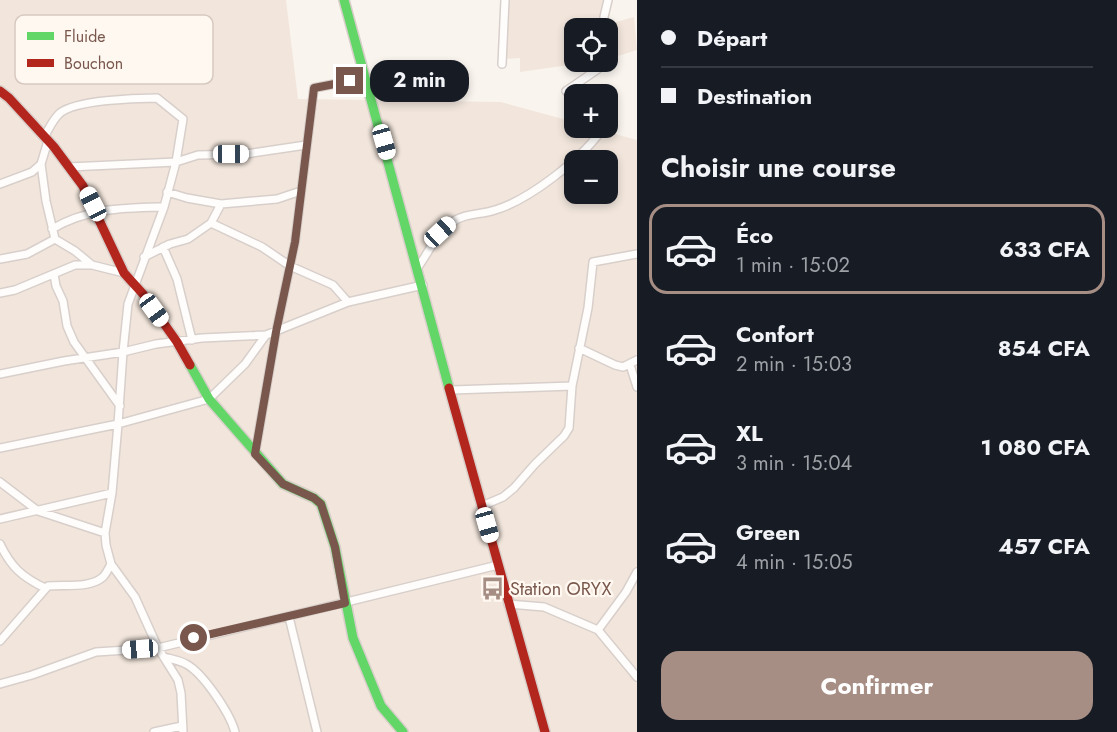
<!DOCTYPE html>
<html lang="fr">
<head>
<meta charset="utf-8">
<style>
	body { margin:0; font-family:Jost,sans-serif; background:#242831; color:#f1f3f6; height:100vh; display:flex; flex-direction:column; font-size:22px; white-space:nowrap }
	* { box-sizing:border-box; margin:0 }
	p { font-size:20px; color:#9ea1a6 }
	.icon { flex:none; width:33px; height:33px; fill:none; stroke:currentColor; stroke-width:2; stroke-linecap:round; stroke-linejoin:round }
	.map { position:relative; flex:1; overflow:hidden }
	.panel { display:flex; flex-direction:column; background:#171b24; width:480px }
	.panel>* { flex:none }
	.guide { display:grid; align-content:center; height:132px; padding:0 24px; background:#171b24 }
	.controls { position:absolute; left:564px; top:18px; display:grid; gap:12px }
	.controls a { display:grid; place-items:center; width:54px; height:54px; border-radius:12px; background:#171b24; box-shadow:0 3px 9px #0003; font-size:30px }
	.end { position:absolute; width:27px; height:27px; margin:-14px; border:8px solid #79574c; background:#fff; box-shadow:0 0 0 3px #fff }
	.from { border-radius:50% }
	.bubble { position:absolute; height:42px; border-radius:18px; background:#171b24; box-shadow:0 3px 9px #0003; font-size:20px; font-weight:700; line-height:42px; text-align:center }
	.car { position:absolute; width:18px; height:36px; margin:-18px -9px; border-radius:8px; box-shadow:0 0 4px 2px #0007; background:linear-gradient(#fff 24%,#345 0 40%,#fff 0 76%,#345 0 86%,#fff 0) }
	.guide b { display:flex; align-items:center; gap:21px; height:57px; font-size:22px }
	.guide b+b { border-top:2px solid #363941 }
	.guide i { width:15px; height:15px; background:#f1f3f6 }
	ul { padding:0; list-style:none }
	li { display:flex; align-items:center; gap:18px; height:90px; margin:0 12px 9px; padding:0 12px; border:3px solid transparent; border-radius:18px }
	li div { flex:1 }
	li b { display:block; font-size:22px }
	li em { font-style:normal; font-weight:700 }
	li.selected { border-color:#a68e85 }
	li>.icon { width:54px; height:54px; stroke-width:1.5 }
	h2 { padding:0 24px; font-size:27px; line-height:72px }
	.cta { display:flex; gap:12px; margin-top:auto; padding:12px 24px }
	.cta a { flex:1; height:69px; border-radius:18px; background:#a68e85; color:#fff; font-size:24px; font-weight:700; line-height:69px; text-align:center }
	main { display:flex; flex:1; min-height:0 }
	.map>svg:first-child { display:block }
</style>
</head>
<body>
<main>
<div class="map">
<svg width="637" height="732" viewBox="0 0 637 732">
	<rect width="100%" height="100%" fill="#f9f4ee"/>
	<path fill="#f2e6dc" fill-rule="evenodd" d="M0,0H286L298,99L501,102L574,122V128H593L637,140V732H0ZM574,160H608V194H574Z
		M505,0H608L605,25L634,17L637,50L608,59V28H574V62H590L520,72V58L503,59Z"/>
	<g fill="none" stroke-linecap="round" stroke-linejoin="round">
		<defs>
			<path id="street" d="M605,28L604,17L608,0
				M502,64L505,0
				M574,100L566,91L598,69L605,62
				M69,167L176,162L198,155L246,154L306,145
				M0,184L32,172L41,164
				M167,192L187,198L221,204
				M211,223L262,247L290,266L333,285L348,302
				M52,229C87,208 124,208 164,207
				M55,239L75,251L92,265
				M163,247L177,279L192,340
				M144,257L170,244L188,239L211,223L221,204L277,199L301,191
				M0,259L27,254L55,239L46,201L41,164L48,141
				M418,267C429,252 436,234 451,223C463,213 481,215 495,210C529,200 580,160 601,131L597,128
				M54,274L56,286L63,301L67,326L74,342L120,406
				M0,293L15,290L75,265H92L124,273
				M579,348L615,365L623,367L637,360
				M630,365L637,387
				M0,374L64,361L123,352L156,344L202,338L266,335L348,302L423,285
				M452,390L572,386L588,308L593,262L637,254
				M0,448L118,424L123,352L128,304L164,207L176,162L183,119L157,98C136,98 76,100 60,113C53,119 49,129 44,137
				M255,454L276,332L295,242L314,88L365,78
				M0,482L38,511L105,533L112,493L118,424L209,399L245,364L266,335
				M482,506L503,497L514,488L535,464L564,436L569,428L572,386
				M0,519L112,493
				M105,533L106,545L111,564L135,597L158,648L178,680L181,693L183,732
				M0,544C11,567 22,577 45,588
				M508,604L544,607L598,630L637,677
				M289,617L317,732
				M598,630L626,592L637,572
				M0,641L48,586C64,584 89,589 103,577C106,574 109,568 111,564
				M164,657C171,659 179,660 186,664C203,673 230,713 235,732
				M0,684L32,675L96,652L158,648L498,565
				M154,732L182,726"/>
			<path id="fast" d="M344,0L449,388
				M190,365L209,399L283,484L314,498L321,504L335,547L353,638L381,706L403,732"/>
			<path id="jam" d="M0,91L9,98L54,147L83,186L124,273L143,294L177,342L190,365
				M449,388L545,732"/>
		</defs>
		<use href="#street" stroke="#d8cfcb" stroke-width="10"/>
		<use href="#fast" stroke="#d9cfca" stroke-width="12"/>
		<use href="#jam" stroke="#d9cfca" stroke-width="12"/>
		<use href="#street" stroke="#fefdfc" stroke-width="7"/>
		<use href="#fast" stroke="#63d668" stroke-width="9"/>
		<use href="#jam" stroke="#b3261e" stroke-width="9"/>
	</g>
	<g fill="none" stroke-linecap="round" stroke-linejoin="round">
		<path stroke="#79574c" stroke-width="8" d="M194,638L345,603L335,547L321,504L314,498L283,484L255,454L276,332L295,242L314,88L350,81"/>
	</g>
	<defs>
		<symbol id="bus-bare" viewBox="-9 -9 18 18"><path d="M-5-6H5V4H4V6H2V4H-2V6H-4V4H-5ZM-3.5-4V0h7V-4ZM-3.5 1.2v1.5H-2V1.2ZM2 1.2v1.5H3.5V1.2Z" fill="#a68e85" stroke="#fff8f1" stroke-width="2.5" paint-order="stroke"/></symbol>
	</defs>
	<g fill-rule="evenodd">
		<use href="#bus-bare" x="476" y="572" width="33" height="33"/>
	</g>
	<g text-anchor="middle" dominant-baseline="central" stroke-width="4.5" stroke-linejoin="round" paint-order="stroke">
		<g font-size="18" fill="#79574c" stroke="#fff8f1" text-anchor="start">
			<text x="510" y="589">Station ORYX</text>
		</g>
	</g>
	<rect x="15" y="15" width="198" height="69" rx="9" fill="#fff8f1" stroke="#d7c8c0" stroke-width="1.5"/>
	<rect x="27" y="32" width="27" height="8" fill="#63d668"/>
	<rect x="27" y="59" width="27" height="8" fill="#b3261e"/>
	<g font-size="16" fill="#79574c">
		<text x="64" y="42">Fluide</text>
		<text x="64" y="69">Bouchon</text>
	</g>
</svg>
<div class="controls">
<a><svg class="icon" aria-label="locate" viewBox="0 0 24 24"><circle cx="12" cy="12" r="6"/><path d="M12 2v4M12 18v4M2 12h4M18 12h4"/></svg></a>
<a>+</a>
<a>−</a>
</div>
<i class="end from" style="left:194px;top:638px"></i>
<i class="end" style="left:350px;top:81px"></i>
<div class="bubble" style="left:370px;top:60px;width:99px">2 min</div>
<i class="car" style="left:384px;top:142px;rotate:164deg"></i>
<i class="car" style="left:231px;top:154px;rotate:90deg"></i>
<i class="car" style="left:93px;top:204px;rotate:333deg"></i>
<i class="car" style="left:440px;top:232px;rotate:47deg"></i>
<i class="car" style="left:154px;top:310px;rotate:144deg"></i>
<i class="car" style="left:487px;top:525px;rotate:164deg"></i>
<i class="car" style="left:140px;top:649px;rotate:266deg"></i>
</div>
<section class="panel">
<div class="guide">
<b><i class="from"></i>Départ</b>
<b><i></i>Destination</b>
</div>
<h2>Choisir une course</h2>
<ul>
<li class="selected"><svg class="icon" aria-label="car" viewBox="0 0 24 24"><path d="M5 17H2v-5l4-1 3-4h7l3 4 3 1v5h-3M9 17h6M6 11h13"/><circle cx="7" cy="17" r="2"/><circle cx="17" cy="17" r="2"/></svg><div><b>Éco</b><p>1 min · 15:02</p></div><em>633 CFA</em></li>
<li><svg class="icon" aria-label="car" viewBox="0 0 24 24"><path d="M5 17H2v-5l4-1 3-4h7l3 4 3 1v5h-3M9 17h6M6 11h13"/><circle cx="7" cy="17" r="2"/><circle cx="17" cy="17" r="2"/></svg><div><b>Confort</b><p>2 min · 15:03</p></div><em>854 CFA</em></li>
<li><svg class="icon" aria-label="car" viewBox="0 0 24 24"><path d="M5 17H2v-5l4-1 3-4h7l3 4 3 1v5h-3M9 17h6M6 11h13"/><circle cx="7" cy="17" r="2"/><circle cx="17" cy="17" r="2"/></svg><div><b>XL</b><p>3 min · 15:04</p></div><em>1 080 CFA</em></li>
<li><svg class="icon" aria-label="car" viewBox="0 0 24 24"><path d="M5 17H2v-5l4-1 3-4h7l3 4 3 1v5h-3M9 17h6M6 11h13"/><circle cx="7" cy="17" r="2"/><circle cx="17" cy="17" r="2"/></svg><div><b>Green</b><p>4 min · 15:05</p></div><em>457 CFA</em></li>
</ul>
<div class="cta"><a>Confirmer</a></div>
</section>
</main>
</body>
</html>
